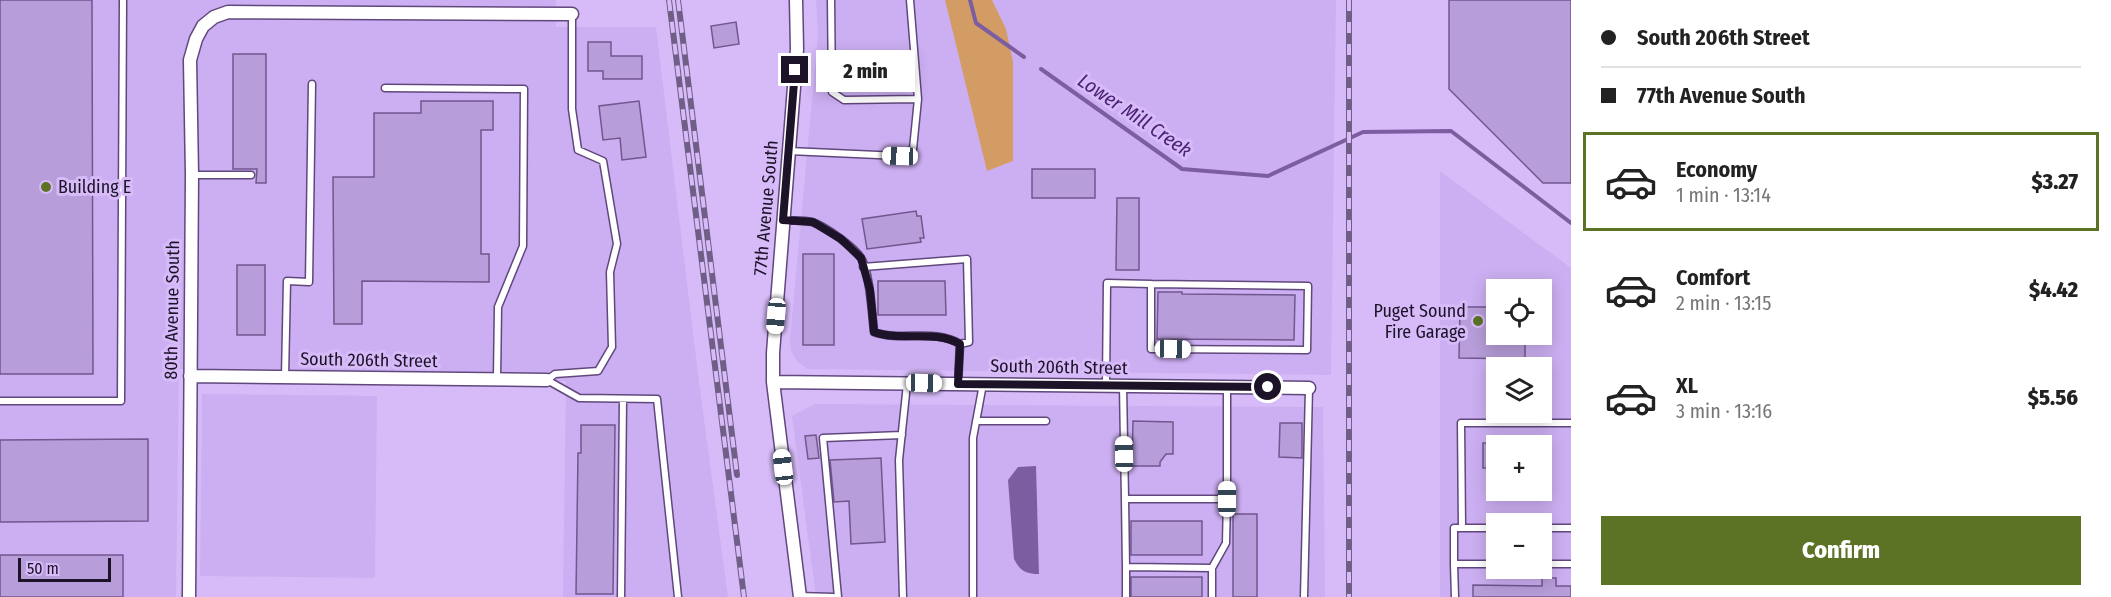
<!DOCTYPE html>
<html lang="en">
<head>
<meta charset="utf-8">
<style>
	body { margin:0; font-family:"Fira Sans Condensed",sans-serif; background:#f2f2f2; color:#222; height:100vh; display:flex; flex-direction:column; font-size:22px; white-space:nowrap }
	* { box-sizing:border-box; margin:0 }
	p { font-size:20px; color:#767676 }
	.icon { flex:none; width:33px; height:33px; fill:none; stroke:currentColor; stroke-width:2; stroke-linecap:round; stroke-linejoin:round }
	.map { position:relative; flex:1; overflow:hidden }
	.panel { display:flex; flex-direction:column; background:#fff; width:540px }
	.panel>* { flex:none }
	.top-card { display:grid; align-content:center; height:132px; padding:0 30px; background:#fff }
	.fabs { position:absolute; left:1486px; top:279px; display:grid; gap:12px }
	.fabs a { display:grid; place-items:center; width:66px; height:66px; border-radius:0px; background:#fff; box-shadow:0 3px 15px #0003; font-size:30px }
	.scale { position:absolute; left:18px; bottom:15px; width:93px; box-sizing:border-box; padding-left:6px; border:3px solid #1d1329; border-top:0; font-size:16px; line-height:21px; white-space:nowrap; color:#1d1329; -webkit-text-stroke:4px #d6bbf8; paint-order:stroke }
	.end { position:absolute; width:27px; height:27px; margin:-14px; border:8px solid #1d1329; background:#fff; box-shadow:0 0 0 3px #fff }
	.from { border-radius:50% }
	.bubble { position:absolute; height:42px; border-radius:0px; background:#fff; box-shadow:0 3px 15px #0003; font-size:20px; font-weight:800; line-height:42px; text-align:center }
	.car { position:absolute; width:18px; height:36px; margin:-18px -9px; border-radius:8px; box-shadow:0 0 4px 2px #0007; background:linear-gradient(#fff 24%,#345 0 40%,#fff 0 76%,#345 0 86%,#fff 0) }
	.top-card b { display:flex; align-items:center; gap:21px; height:57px; font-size:22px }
	.top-card b+b { border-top:2px solid #e0e0e0 }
	.top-card i { width:15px; height:15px; background:#222 }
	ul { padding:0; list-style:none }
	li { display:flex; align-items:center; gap:18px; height:99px; margin:0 12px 9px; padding:0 18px; border:3px solid transparent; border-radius:0px }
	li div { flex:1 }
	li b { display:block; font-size:22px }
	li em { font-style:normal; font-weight:800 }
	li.current { border-color:#5c7325 }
	li>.icon { width:54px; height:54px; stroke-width:1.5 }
	.cta { display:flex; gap:12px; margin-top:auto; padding:12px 30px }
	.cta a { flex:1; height:69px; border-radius:0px; background:#5c7325; color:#fff; font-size:24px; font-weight:800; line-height:69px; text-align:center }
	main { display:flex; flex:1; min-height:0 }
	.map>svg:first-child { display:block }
</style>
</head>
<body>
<main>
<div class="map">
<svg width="1571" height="597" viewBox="0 0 1571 597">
	<rect width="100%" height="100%" fill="#d6bbf8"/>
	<path fill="#ccaff2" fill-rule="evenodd" d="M0,0H556V27H656L699,382L728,597H563L566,381L552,380L553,372L179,369L176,597H0Z
		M816,0H1336L1331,375L807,369L796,360L791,350L790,339L818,35Z
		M1440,171L1571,268V597H1440ZM1497,290H1542V334H1497ZM1497,368H1542V412H1497ZM1497,446H1542V490H1497ZM1497,524H1542V568H1497Z
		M202,394L377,396L375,578L200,576Z
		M815,404L1323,407L1325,597H816L792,416Z"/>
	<path fill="#d49c65" d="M945,0H992L1006,29L1013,62V161L987,171Z"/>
	<path fill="#7c5ea0" d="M1036,466L1039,574C1026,574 1020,571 1014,559L1008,480L1018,467Z"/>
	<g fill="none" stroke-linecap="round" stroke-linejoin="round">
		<path stroke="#7c5ea0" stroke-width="4" d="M970,0L976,23L1024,57
			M1041,69L1182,169L1268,176L1363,132L1451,131L1571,223"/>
	</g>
	<path fill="#b79dd9" stroke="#70578e" stroke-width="1.5" d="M0,0H92L93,374H0Z
		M1449,0H1571V183H1543L1449,89Z
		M736,22L739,44L714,48L711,26Z
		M588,42H611V56H642V79H603V71H588Z
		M233,54H266V183H256L257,169H233Z
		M421,101H493V130H481V254H489V282L362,281V324H334L333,177H374V113H421Z
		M639,101L646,157L622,160L620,138L603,140L599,106Z
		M1032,169H1095V198H1032Z
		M1117,198H1139V270H1116Z
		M916,211L917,216H921L924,238H920L921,242L867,249L862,219Z
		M803,254H834V345H803Z
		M237,265H265V335H237Z
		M878,281H945L946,315H878Z
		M1158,292H1182V294L1295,295L1294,340L1157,339Z
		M1460,307H1497V334H1525V359L1459,358Z
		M1133,421L1173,422V454H1166L1160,462V466H1132Z
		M1280,423H1302V458L1279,457Z
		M581,425H615L613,594H576L578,453H581Z
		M816,435L819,458L808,459L805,436Z
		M148,439V521L0,522V440Z
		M1483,443H1497V468H1483Z
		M881,458L885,542L851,544L849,501L834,502L830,460Z
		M1233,514H1257V597H1233Z
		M1131,521H1202V555H1131Z
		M0,555H123V597H0Z
		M1131,577H1202V597H1131Z
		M1542,578H1556V586H1571V597H1473V585L1542,586Z"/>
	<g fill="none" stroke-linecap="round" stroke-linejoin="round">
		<defs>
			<path id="service" d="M831,0L832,92L844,100L918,99
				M572,14V109L578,150L603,161L617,244L610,272L612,347L598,371L555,374L547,380L579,398L657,399L678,597
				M385,88L524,89L523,246L498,307L497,379
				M789,151L900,156L913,149L918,99L910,0
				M192,175H251
				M784,220C793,221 803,220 812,222C825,226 854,247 861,258C870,272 872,314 874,332C901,342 935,328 960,344L969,342L967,259L863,267
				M285,377L287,281L309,282L312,84
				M958,384L960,344
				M1106,385L1107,283L1151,284V349L1307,350L1308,286L1151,284
				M1123,386L1125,499H1227V387
				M0,401H121L123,0
				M976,421H1046
				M1125,499L1126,567L1212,568L1226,543L1227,499
				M1497,528H1462L1461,423H1571
				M1542,528H1571
				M1454,564V528H1462
				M1542,564H1571
				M1126,567V597
				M799,596L833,597
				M621,597L623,399
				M838,597L823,438L902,435
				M903,597L899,460L907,384
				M973,597V438L983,384
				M1212,597V568
				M1304,597L1309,388
				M1455,597L1454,564H1497"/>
			<path id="minor" d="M796,0L797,49L773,353V382L800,597
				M190,376L547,380
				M773,382L1309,388
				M189,597L192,175L190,60L196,39L203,26L214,17L228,12L572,14"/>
		</defs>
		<use href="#service" stroke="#60477c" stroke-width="9"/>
		<use href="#minor" stroke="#60477c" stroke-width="15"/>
		<use href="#service" stroke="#fff" stroke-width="6"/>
		<use href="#minor" stroke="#fff" stroke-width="12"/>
		<defs>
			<path id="rail" d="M669,0L744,597
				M678,0L737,475
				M1349,0V597"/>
		</defs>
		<use href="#rail" stroke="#6f5e85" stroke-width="6"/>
		<use href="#rail" stroke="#d6bbf8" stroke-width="4" stroke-dasharray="11" stroke-linecap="butt"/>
	</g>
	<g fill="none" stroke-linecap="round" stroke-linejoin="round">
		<path stroke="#1d1329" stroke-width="8" d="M795,70L783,220L813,222L841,239L861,258L870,290L874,332C901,342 935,329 960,344L958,384L1268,387"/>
	</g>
	<g fill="#5c7325" stroke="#d6bbf8" stroke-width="2">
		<circle cx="46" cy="187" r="6"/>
		<circle cx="1478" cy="321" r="6"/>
	</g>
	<g text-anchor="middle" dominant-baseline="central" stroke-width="6" stroke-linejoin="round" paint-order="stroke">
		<g font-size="18" fill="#1d1329" stroke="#d6bbf8" text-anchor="start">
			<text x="58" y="187">Building E</text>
			<text x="1466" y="311" text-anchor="end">Puget Sound<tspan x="1466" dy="21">Fire Garage</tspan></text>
		</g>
		<g font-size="18" fill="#1d1329" stroke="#d6bbf8">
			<text transform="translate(766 208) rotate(-85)">77th Avenue South</text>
			<text transform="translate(172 310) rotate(-89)">80th Avenue South</text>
			<text transform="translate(369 360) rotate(1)">South 206th Street</text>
			<text transform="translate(1059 367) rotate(1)">South 206th Street</text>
		</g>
		<g font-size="20" font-style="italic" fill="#4d2274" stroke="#d6bbf8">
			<text transform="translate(1135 115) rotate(34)">Lower Mill Creek</text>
		</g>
	</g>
</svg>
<div class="fabs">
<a><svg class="icon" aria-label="locate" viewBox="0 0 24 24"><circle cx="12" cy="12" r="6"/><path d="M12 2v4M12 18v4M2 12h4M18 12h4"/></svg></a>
<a><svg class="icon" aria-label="layers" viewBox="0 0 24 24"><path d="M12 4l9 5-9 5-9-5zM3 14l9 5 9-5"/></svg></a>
<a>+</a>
<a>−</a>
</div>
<div class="scale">50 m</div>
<i class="end from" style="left:1268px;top:387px"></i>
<i class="end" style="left:795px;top:70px"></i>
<div class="bubble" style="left:816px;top:50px;width:99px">2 min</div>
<i class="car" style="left:900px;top:156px;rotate:272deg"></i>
<i class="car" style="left:776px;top:316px;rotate:185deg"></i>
<i class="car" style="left:1173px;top:349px;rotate:91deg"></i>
<i class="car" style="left:924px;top:383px;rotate:91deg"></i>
<i class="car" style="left:1124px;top:454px;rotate:359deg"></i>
<i class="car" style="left:783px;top:467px;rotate:353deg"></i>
<i class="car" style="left:1227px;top:499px;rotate:0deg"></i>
</div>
<section class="panel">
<div class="top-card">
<b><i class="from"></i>South 206th Street</b>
<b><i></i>77th Avenue South</b>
</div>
<ul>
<li class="current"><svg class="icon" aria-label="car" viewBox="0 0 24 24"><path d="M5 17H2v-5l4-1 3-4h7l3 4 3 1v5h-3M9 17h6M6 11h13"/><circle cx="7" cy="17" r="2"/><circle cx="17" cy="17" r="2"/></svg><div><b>Economy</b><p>1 min · 13:14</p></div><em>$3.27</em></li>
<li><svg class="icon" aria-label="car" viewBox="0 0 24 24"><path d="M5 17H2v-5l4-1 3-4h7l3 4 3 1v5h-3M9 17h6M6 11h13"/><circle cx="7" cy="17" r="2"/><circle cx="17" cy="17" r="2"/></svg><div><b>Comfort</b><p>2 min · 13:15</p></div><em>$4.42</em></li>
<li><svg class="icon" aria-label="car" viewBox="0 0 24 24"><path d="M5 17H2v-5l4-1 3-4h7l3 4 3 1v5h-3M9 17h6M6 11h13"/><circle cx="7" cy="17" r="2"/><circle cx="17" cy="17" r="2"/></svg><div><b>XL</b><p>3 min · 13:16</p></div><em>$5.56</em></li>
</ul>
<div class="cta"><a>Confirm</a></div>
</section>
</main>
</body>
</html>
